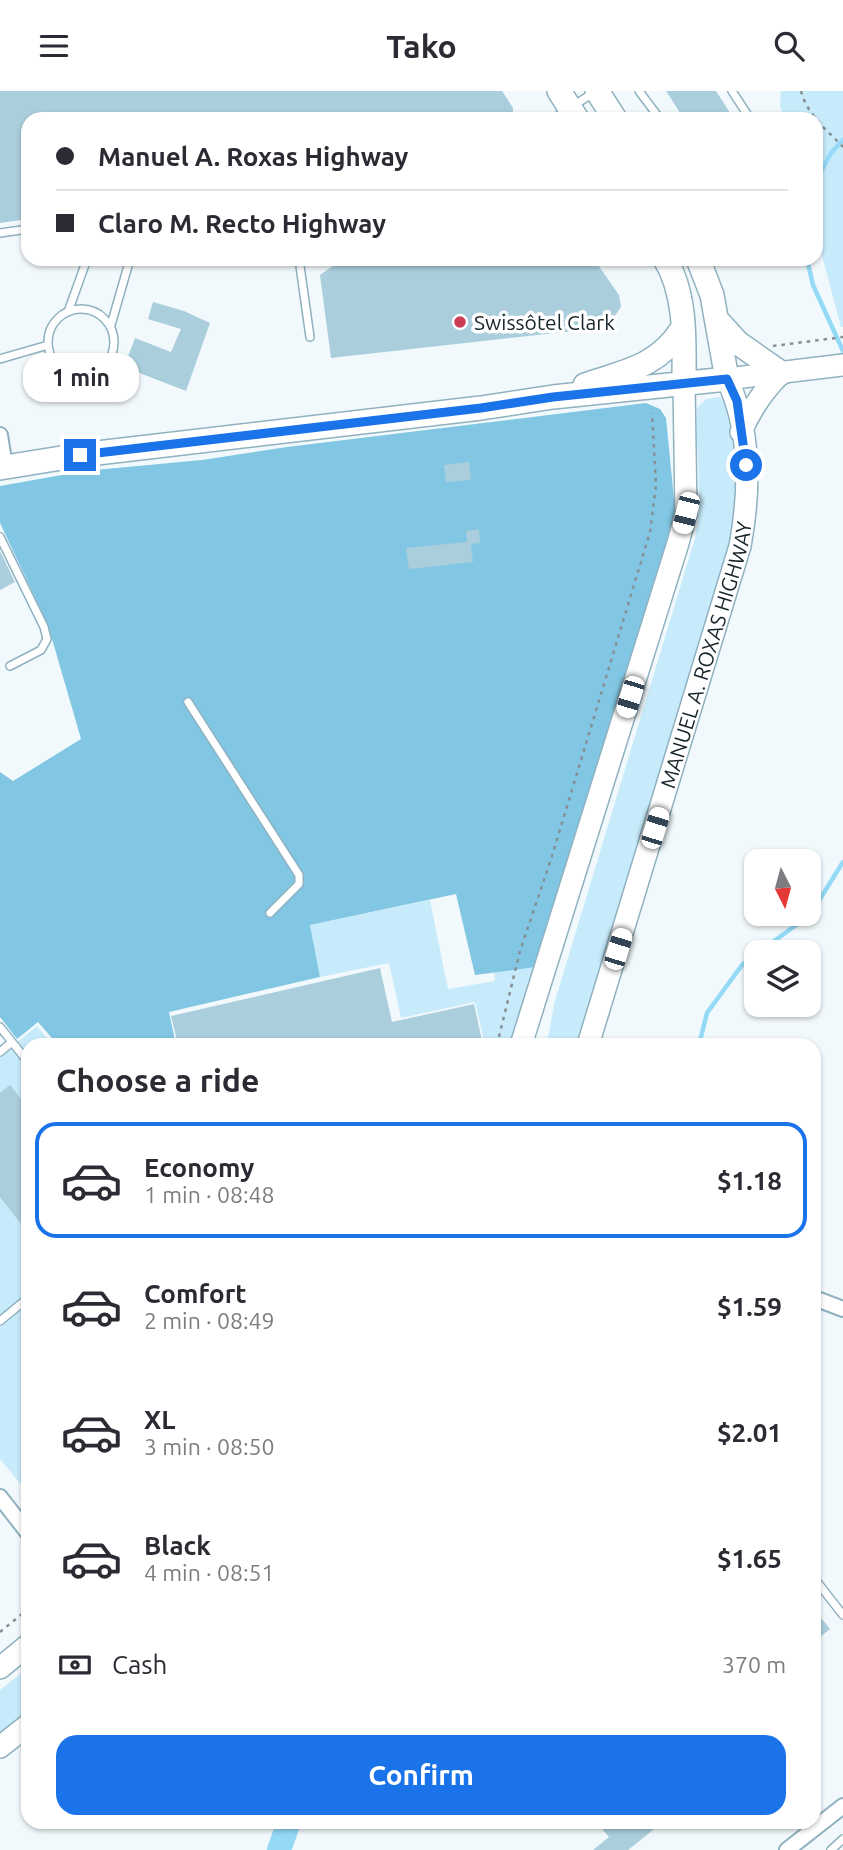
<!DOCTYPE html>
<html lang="en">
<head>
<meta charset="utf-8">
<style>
	body { margin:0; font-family:Ubuntu,sans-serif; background:#f7f7f7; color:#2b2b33; height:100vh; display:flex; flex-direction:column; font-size:26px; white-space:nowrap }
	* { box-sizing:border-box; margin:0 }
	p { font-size:23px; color:#7c7c81 }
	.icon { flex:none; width:38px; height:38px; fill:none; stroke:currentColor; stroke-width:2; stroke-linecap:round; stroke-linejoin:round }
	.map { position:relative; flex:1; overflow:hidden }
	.side { position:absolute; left:21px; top:947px; width:800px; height:791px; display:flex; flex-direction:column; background:#fff; border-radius:21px; box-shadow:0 2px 5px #0004 }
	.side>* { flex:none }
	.hud { position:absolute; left:21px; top:21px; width:802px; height:154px; border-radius:21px; box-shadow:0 2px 5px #0004; display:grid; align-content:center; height:154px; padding:0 35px; background:#fff }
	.needle { width:46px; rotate:174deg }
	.buttons { position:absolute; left:744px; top:758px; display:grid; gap:14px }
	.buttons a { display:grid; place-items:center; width:77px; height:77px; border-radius:14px; background:#fff; box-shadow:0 2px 5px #0004; font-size:35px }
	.end { position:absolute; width:32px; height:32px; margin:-16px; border:9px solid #1a73e8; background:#fff; box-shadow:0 0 0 4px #fff }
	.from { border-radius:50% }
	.bubble { position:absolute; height:49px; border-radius:21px; background:#fff; box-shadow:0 2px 5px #0004; font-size:23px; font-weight:600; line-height:49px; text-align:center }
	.car { position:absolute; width:21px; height:42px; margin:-21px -10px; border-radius:9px; box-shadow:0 0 5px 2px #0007; background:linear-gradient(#fff 24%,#345 0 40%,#fff 0 76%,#345 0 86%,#fff 0) }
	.hud b { display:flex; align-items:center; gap:24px; height:66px; font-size:26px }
	.hud b+b { border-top:2px solid #e1e1e2 }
	.hud i { width:18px; height:18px; background:#2b2b33 }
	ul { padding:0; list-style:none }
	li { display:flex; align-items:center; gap:21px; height:116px; margin:0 14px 10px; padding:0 21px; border:4px solid transparent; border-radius:21px }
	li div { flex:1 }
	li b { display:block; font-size:26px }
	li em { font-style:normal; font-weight:600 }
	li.on { border-color:#1a73e8 }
	li>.icon { width:63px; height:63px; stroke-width:1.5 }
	h2 { padding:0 35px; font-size:32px; line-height:84px }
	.pay { display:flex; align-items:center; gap:18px; height:77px; padding:0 35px; font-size:26px }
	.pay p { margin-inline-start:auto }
	.button { display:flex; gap:14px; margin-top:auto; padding:14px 35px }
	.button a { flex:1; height:80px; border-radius:21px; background:#1a73e8; color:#fff; font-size:28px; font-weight:600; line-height:80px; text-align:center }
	header { display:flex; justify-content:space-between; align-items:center; height:91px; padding:0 35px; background:#fff; font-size:32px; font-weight:600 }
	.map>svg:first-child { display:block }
</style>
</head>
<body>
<header><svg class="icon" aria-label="menu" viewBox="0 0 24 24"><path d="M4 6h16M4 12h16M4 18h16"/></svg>Tako<svg class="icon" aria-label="search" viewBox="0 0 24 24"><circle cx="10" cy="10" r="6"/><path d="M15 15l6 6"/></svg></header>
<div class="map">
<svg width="843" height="1759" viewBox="0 0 843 1759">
	<rect width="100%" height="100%" fill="#f2f9fc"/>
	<path fill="#c7ebfa" d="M781,0H843V236H841L816,142V28H784L780,14Z
		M720,306L727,314L738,379L740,423L582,954H547L554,913L695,447C704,403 695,361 697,317L706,308Z
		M430,809L448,898L495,890L494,880L536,876L511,954H485L475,911L401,927L389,872L320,886L310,834Z
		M37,935L53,954H28V1402L0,1368V965Z
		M28,1577V1626L0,1649V1599Z"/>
	<path fill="#81c7e3" d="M646,312L660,318L666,327L674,408V426L536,876L475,884L456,803L310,834L320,886L169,921L176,954H58L38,931L17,948L0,926V681L13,690L81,648L48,534L0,432V395L84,380L202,369L287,356Z"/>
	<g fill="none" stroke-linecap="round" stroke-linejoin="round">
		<path stroke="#94daf6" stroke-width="4.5" d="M816,90L831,62L843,49
			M807,168L813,194L843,260
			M759,861L810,824L843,771
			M699,954L707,922L742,874L756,863"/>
		<path stroke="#94daf6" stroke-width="24" d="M279,1759L289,1731"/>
	</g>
	<path fill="#abcedd" d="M0,0H502L513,17V28H28V128L0,132Z
		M666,0H716L734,28H684Z
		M330,168H594L619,204L621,216L614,226L600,231L601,237L331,267L320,184L334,174Z
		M153,211L184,220L210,232L186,300L124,276L135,247L171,261L181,238L148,228Z
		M469,371L471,389L446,391L444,374Z
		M479,438L480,452L471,453L473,471L409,478L406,457L467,451L466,440Z
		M0,460L15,491L0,499Z
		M380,877L392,931L474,913L483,954H178L171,925Z
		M10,994L28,1017V1142L0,1106V1002Z
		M814,1518L830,1538L814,1551Z
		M611,1731H663L628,1759H593L609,1746L602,1738Z"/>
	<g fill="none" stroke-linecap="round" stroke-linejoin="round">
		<defs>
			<path id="service" d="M639,0L660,28
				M732,0L749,26
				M553,28L593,2
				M0,142L28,138
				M299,168L310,246
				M48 251a33 33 0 1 1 66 0a33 33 0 1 1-66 0Z
				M68,221L87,168
				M111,234L130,168
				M0,268L48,254
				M0,446L44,536L47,548L41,559L10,575
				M188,611L299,784V793L270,822
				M0,936L12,951L0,961
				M12,951L28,971
				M0,1230L28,1207
				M814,1487L843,1524
				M831,1759L843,1748"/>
			<path id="minor" d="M0,344L5,376
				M814,1207L843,1218
				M0,1406L28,1442
				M787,1759L843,1715"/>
			<g id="secondary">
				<path d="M741,341C751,317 763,300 781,282"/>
				<path d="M521,954L678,452L686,422L684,293"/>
				<path id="s1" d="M588,954L740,455C750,401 751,339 727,288L843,274"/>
				<path d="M0,1577L28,1554"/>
				<path d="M0,1656L28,1634"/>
			</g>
			<path id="primary" d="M559,0L577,28
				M597,0L615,28
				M665,168C687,204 684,252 684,293
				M717,229L738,252L781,282
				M585,294C625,280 658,276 682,238
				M0,377L80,364L481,317L553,306L727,288L712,204L698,168"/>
		</defs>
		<use href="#service" stroke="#8fb1c0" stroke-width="10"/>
		<use href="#minor" stroke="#8fb1c0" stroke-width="18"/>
		<use href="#secondary" stroke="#8fb1c0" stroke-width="24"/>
		<use href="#primary" stroke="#8fb1c0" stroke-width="26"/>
		<path stroke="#869094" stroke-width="2.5" stroke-dasharray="3.5 5" stroke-linecap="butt" d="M801,0C807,24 827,39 843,56
			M773,255L843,246
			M497,954L520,860L552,765L650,441L656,394L652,322
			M0,1541L28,1518"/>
		<use href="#service" stroke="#fff" stroke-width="7"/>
		<use href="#minor" stroke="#fff" stroke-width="14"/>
		<use href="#secondary" stroke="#fff" stroke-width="21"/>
		<use href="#primary" stroke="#fff" stroke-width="23"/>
	</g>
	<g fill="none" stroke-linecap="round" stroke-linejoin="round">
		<path stroke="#1a73e8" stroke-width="9" d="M80,364L481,317L553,306L727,288L737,310L746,374"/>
	</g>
	<circle fill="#cb3b54" stroke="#fff" stroke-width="2.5" cx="460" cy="231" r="7"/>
	<g text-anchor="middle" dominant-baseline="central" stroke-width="7" stroke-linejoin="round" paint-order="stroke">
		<g font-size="21" fill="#17252a" stroke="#fff" text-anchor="start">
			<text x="474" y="231">Swissôtel Clark</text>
		</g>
		<g font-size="21" fill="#17252a" stroke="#fff">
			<text stroke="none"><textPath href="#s1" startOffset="408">MANUEL A. ROXAS HIGHWAY</textPath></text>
		</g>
	</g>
</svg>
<div class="buttons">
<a><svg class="needle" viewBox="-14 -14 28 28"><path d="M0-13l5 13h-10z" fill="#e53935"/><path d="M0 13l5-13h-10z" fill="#7c7c81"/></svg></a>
<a><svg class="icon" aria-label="layers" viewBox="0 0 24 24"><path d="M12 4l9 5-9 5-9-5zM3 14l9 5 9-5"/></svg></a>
</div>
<i class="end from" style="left:746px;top:374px"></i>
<i class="end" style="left:80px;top:364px"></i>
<div class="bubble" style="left:23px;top:262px;width:116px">1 min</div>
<i class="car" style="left:686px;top:422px;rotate:194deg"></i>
<i class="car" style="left:630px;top:606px;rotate:197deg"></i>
<i class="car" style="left:655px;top:737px;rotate:17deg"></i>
<i class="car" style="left:618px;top:858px;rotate:17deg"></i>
<div class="hud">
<b><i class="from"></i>Manuel A. Roxas Highway</b>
<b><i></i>Claro M. Recto Highway</b>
</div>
<section class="side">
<h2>Choose a ride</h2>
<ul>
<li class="on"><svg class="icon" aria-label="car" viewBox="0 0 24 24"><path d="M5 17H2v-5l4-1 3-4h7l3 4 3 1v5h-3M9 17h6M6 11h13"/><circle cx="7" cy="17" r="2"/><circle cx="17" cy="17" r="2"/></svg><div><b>Economy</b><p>1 min · 08:48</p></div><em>$1.18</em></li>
<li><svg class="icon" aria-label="car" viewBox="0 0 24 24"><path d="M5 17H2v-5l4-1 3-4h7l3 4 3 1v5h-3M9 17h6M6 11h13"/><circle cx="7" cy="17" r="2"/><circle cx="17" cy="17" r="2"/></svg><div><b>Comfort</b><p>2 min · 08:49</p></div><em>$1.59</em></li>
<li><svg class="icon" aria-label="car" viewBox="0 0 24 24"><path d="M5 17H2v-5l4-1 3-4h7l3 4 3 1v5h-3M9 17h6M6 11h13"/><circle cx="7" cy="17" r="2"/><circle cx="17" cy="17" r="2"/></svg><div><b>XL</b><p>3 min · 08:50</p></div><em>$2.01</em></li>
<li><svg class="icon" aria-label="car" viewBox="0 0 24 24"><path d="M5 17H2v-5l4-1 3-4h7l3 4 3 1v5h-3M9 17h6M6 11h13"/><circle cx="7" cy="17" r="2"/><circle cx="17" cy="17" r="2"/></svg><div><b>Black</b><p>4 min · 08:51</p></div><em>$1.65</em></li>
</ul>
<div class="pay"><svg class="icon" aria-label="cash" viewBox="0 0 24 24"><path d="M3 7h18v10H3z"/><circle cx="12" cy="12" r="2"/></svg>Cash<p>370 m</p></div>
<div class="button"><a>Confirm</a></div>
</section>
</div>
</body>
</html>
